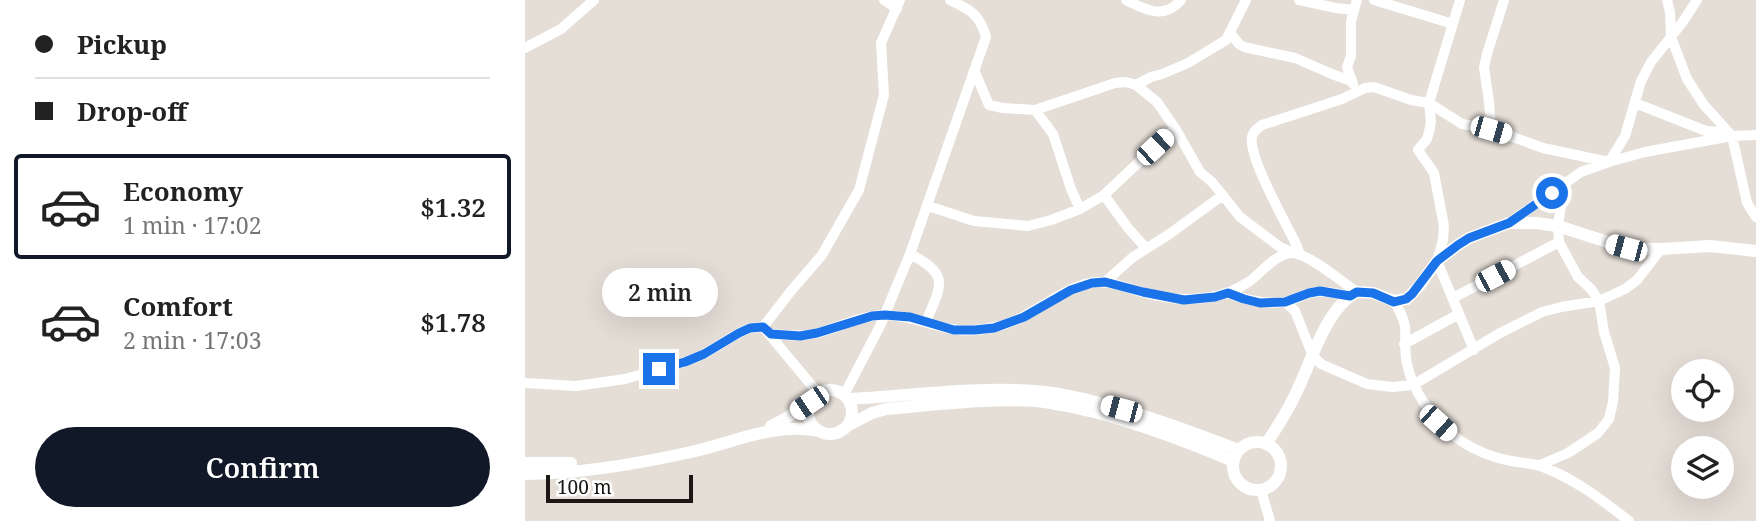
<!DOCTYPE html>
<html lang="en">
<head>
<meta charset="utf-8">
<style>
	body { margin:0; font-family:"Noto Serif",serif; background:#f6f6f6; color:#222; height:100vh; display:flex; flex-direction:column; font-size:26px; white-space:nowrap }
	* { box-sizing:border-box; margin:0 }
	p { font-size:23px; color:#767676 }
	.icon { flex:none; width:38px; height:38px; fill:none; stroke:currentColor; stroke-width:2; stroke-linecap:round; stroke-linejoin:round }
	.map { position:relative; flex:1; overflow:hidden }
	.details { display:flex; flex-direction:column; background:#fff; width:525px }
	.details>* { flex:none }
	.banner { display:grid; align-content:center; height:154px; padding:0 35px; background:#fff }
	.buttons { position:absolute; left:1146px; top:359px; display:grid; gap:14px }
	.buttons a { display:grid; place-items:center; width:63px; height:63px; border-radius:50%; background:#fff; box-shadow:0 7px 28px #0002; font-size:35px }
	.scale { position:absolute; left:21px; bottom:18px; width:147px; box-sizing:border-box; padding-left:7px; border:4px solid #1a1715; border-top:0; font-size:19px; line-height:24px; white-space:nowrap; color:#1a1715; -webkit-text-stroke:5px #fff; paint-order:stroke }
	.end { position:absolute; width:32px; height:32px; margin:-16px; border:9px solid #1a73e8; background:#fff; box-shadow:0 0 0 4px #fff }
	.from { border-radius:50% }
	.bubble { position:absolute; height:49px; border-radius:24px; background:#fff; box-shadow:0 7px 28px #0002; font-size:23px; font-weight:600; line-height:49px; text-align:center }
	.car { position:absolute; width:21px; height:42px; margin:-21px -10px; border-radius:9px; box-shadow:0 0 5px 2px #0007; background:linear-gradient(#fff 24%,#345 0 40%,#fff 0 76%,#345 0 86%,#fff 0) }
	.banner b { display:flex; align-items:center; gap:24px; height:66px; font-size:26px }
	.banner b+b { border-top:2px solid #e0e0e0 }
	.banner i { width:18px; height:18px; background:#222 }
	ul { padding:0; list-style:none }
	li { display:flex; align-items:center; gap:21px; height:105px; margin:0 14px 10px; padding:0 21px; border:4px solid transparent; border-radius:7px }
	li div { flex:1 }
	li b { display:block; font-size:26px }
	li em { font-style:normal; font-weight:600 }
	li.current { border-color:#111827 }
	li>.icon { width:63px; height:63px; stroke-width:1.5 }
	.cta { display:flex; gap:14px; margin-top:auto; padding:14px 35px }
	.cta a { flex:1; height:80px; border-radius:42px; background:#111827; color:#fff; font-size:28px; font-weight:600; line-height:80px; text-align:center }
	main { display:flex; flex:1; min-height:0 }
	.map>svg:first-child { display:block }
</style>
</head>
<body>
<main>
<section class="details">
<div class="banner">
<b><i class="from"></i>Pickup</b>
<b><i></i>Drop-off</b>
</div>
<ul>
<li class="current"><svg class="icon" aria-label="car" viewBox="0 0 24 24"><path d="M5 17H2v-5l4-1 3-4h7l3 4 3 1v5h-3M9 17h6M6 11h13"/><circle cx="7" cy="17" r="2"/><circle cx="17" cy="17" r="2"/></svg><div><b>Economy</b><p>1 min · 17:02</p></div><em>$1.32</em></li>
<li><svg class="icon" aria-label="car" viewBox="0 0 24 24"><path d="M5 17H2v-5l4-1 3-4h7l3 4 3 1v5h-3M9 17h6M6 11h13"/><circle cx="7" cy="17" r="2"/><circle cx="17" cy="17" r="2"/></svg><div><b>Comfort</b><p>2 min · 17:03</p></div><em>$1.78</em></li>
</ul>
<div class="cta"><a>Confirm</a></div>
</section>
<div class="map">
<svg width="1231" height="521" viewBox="0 0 1231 521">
	<rect width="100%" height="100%" fill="#e5ded7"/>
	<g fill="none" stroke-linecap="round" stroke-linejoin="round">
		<path stroke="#fff" stroke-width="10" d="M359,0L372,9
			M601,0C621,10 639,20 656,0
			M774,0L811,8L829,10L832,0
			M849,0L928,24
			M935,0L904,103L906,122L904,132L902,139L893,150L909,173L919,226L918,240L912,261L949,350
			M1142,0L1145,12L1146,37L1162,79L1179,105L1207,136L1222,203L1231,217
			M705,33L714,44L719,47L770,58L807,74L826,81
			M0,48L36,29L69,0
			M449,70L464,105L478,108L510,110L590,83L601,82L611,85L632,102L650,128L675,172L687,182L715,217L755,247L769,253
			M828,84L822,67L826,56V21L829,10
			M611,85L626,77L637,74L663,63L701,40L721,0
			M1110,103L1181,131L1202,132
			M510,110L528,134L546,189L555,209
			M966,129L964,102L959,67L962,54L979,0
			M579,195L603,228L621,248
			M403,206L449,221L503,226L526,220L555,209L579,195L650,128
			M984,223L1056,172L1084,162L1100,136L1116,81L1126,62L1157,23L1172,0
			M385,254C426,275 416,285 401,322
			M775,255L771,244C761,223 723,157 727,137C728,131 732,129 737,125L817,99L840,88L849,87L886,100L904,103L937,124L966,129L1018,148L1084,162L1120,152L1207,136L1231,135
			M580,282L608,257L643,235L698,195
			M703,293C723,301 743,306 764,301C773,298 781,293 791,292C802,291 814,294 825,296
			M928,298L1034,242
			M869,301C874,309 878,317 880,326C881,339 879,351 882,364C885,378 891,391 899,403C920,435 949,454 986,461C996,463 1008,463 1018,467C1050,479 1077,500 1104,521
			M760,302L770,311L788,356L796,364L842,384L867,387L888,385L975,333L1017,312L1036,307L1074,301L1100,289L1112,280L1136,249
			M238,327L266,291L297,255L334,190L359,95L356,43L375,0
			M246,334C262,335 278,337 293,333C315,327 337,315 360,315C384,315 404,325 427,329C441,332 456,330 470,327C508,319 535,286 571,282C587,281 602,288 617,292C640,299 662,301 686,297C700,295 713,289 725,281C737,272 752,252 769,253C783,254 819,283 832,292
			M879,344L934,314
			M0,383L51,386L100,379L160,362L179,354L214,333L225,328L238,327L293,393
			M319,395L355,326L385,254L461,37C455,15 446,10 425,0
			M1015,465L1043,453L1073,433L1084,419L1088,402L1090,368L1079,332L1074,301L1066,289L1053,277L1034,242L1033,226L1039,185
			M736,490L745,521"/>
		<path stroke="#fff" stroke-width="12" d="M283 412a22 22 0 1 1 44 0a22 22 0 1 1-44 0Z
			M323,399C386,396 458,385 520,392C540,394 559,399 578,404C624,416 669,433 714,450
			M246,426L258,420L284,403
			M322,426L347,413L361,409C410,405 461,398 510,401C532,403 552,408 573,413C621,426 663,442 708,461
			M708 466a24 24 0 1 1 48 0a24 24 0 1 1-48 0Z
			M741,444C751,429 761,414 769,397C786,365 799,309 832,292L848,293L869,301L882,299L895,285L912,261L933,245L944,238L984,223H1011L1033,226L1101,248L1136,249L1185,246L1231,251
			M0,463H46
			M0,474C56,474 112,464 166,452C207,443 250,422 293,431"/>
	</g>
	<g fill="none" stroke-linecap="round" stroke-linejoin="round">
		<path stroke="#1a73e8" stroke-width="9" d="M134,369L160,362L179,354L214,333L225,328L238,327L246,334L275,336L292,333L347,316L360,315L385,317L429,330H450L469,328L499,317L546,290L567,283L580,282L618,292L659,300L690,297L703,293L719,299L735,303L760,302L784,293L795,291L825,296L832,292L848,293L869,302L881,299L887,294L912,261L933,245L944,238L984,223L1027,193"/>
	</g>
</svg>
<div class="buttons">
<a><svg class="icon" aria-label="locate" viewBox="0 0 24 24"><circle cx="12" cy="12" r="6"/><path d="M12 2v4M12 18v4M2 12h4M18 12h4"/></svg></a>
<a><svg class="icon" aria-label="layers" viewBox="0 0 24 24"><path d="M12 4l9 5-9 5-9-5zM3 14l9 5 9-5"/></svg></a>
</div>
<div class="scale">100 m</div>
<i class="end from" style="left:1027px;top:193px"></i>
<i class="end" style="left:134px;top:369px"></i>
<div class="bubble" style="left:77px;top:268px;width:116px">2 min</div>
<i class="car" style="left:966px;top:130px;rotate:106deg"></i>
<i class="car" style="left:630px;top:147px;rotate:47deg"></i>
<i class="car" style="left:1101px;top:248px;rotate:285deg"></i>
<i class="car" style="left:970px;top:276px;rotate:62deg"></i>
<i class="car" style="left:284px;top:403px;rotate:236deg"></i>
<i class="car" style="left:596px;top:409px;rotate:285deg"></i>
<i class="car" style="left:913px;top:423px;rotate:132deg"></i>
</div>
</main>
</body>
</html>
